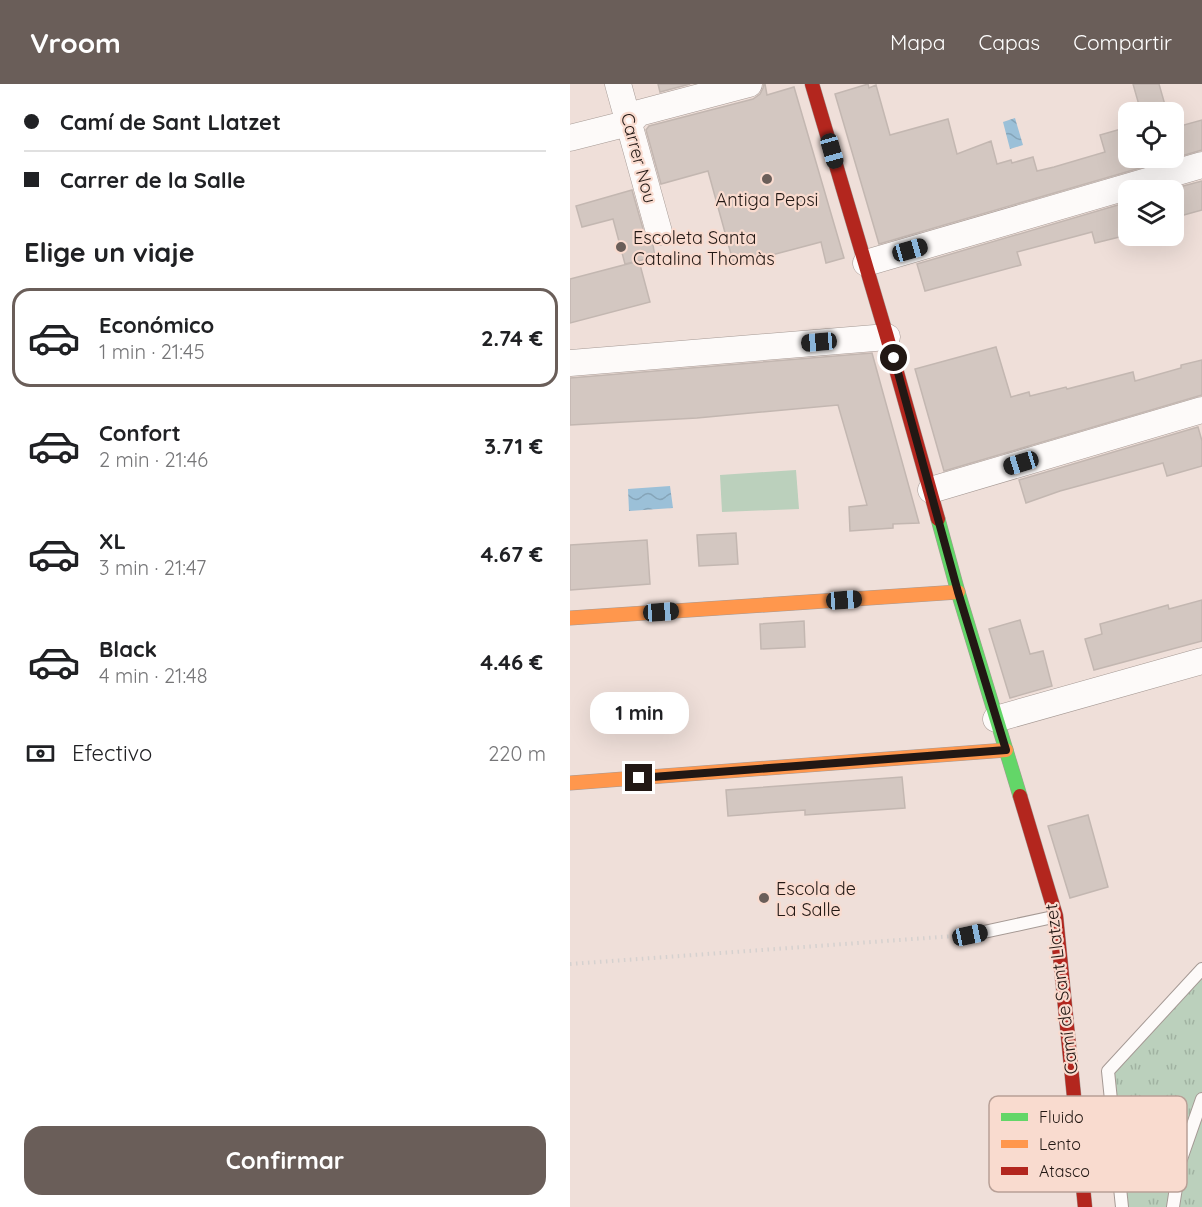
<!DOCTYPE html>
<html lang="es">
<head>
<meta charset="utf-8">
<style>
	body { margin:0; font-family:Quicksand,sans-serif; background:#f2f2f2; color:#202124; height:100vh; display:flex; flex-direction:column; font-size:22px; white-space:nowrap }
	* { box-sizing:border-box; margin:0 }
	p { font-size:20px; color:#757577 }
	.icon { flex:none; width:33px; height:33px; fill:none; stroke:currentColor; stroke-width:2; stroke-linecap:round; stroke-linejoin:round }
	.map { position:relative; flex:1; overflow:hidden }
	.drawer { display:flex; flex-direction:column; background:#fff; width:570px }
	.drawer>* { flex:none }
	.guide { display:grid; align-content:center; height:132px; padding:0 24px; background:#fff }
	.buttons { position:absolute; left:548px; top:18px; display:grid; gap:12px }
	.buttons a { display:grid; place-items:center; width:66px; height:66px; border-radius:12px; background:#fff; box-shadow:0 6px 24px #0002; font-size:30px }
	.end { position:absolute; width:27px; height:27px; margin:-14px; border:8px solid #221814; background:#fff; box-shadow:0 0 0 3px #fff }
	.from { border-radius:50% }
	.bubble { position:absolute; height:42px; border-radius:18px; background:#fff; box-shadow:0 6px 24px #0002; font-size:20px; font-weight:700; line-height:42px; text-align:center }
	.car { position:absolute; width:18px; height:36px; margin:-18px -9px; border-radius:8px; box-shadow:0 0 4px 2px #0007; background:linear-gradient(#222 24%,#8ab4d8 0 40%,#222 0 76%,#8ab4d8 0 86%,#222 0) }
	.guide b { display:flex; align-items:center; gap:21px; height:57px; font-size:22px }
	.guide b+b { border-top:2px solid #e0e0e0 }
	.guide i { width:15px; height:15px; background:#202124 }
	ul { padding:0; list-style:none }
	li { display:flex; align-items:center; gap:18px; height:99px; margin:0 12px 9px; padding:0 12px; border:3px solid transparent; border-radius:18px }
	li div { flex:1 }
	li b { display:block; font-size:22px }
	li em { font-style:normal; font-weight:700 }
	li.on { border-color:#6a5e59 }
	li>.icon { width:54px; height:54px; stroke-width:1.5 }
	h2 { padding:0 24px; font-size:27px; line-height:72px }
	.pay { display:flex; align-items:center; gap:15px; height:66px; padding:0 24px; font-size:22px }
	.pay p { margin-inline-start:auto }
	.primary-button { display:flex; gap:12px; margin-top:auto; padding:12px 24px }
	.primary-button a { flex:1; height:69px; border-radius:18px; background:#6a5e59; color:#fff; font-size:24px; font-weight:700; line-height:69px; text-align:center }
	header { display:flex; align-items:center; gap:36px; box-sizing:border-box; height:84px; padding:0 30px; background:#6a5e59; color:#fff }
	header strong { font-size:28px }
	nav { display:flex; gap:33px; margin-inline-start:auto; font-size:21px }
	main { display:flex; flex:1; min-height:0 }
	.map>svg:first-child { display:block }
</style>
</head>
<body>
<header>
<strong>Vroom</strong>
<nav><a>Mapa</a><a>Capas</a><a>Compartir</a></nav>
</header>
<main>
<section class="drawer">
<div class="guide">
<b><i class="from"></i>Camí de Sant Llatzet</b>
<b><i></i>Carrer de la Salle</b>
</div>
<h2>Elige un viaje</h2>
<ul>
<li class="on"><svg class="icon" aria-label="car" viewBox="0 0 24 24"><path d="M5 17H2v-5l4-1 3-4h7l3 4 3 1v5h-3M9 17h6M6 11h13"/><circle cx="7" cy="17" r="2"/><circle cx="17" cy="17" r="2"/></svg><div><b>Económico</b><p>1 min · 21:45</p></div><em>2.74 €</em></li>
<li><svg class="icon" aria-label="car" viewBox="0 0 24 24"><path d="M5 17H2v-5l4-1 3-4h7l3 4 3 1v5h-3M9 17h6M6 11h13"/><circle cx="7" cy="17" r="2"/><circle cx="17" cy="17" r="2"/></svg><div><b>Confort</b><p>2 min · 21:46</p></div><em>3.71 €</em></li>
<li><svg class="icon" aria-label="car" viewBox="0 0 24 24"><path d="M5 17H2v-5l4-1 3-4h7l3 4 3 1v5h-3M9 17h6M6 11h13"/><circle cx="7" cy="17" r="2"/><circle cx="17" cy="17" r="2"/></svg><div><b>XL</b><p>3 min · 21:47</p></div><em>4.67 €</em></li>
<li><svg class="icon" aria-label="car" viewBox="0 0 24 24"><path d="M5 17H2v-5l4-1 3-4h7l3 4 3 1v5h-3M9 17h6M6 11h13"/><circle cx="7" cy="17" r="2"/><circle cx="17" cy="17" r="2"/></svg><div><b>Black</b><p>4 min · 21:48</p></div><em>4.46 €</em></li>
</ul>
<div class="pay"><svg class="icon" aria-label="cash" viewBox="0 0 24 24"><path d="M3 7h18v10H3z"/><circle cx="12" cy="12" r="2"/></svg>Efectivo<p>220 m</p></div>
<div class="primary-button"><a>Confirmar</a></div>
</section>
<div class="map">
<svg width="632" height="1123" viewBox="0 0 632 1123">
	<defs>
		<pattern id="grass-tufts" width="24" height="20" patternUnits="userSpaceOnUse" patternTransform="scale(1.5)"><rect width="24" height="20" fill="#bbd0bc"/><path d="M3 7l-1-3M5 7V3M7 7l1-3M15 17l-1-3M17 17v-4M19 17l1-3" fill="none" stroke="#a0b2a1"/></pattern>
		<pattern id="water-waves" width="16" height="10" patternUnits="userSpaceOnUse" patternTransform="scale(1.5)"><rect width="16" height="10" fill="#9bc0d8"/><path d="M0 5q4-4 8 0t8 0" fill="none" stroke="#85a4b8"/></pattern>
	</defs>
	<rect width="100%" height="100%" fill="#efdfd9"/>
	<path fill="url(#grass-tufts)" d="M632,884V1123H552L538,987Z"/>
	<path fill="#bbd0bc" d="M226,386L229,425L152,428L150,391Z"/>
	<path fill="url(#water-waves)" d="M445,34L453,61L440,65L433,38Z
		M100,402L103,424L59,427L58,405Z"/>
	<path fill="#d3c7c1" stroke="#c3b7b1" stroke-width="1.5" d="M88,0H120L90,8Z
		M194,0H195L197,11L224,3L274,174L256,179L251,158L164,181L138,87L91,100L76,46L79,42L183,15L190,10L193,4Z
		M298,0L299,4L306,1L320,51L378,35L387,70L421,57L427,80L441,76L442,79L463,73L467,87L484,83L535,68L530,51L558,43V74H603V44L632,36V66L309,160L265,10Z
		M563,0H589L597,28H571Z
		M632,97V126L603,134V106H598Z
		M62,106L75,152L78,158L83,161L85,173L55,180L43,135L12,143L6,122Z
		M558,118V151L525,159L522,148L447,168L451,181L355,207L347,180Z
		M69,177L80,218L0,239V195Z
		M426,263L441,313L459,308L460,312L496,303L497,305L563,288L565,297L611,284V281L632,276V311L374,387L345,285Z
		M302,269L349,439L323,440V444L280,447L279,423L297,421L268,321L127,334L0,341V294Z
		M628,343L632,357V382L597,392L593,379L490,407L456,419L449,396Z
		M166,449L168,480L129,482L127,451Z
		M77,456L80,500L0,506V461Z
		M632,516V557L524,586L515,555L532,550L530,540L598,521L599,525Z
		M450,536L460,570L473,567L482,602L440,614L419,545Z
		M234,537L235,563L191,565L190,540Z
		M332,693L335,724L235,731V726L158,732L156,706Z
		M518,731L538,803L500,814L478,742Z"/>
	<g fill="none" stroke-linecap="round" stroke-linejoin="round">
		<defs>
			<path id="lane" d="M400,851L483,833
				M552,1123L538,987L632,885
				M603,1123L610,1078L632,1015"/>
			<path id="street" d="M48,0L89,148
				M0,54L59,39L69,29L179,0
				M296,179L632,81
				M0,279L317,253
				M361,406L632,326
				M426,635L632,577"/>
			<path id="fast" d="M368,435L388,508L450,712"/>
			<path id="slow" d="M0,534L388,508
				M0,699L436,666"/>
			<path id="jam" d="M242,0L317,253L368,435
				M450,712L486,832L515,1123"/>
		</defs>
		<use href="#lane" stroke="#a59994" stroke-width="14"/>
		<use href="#street" stroke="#a59994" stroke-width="27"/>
		<use href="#fast" stroke="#a59994" stroke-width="15"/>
		<use href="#slow" stroke="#a59994" stroke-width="15"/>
		<use href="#jam" stroke="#a59994" stroke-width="15"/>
		<path stroke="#d5d1cf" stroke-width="4" stroke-dasharray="1.5 4.5" stroke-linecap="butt" d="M0,880L384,852"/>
		<use href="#lane" stroke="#fdfaf9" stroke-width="12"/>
		<use href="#street" stroke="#fdfaf9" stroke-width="26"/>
		<use href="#fast" stroke="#63d668" stroke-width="14"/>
		<use href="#slow" stroke="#ff974d" stroke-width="14"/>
		<use href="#jam" stroke="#b3261e" stroke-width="14"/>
	</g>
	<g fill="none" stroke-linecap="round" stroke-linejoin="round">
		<path stroke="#221814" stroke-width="8" d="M69,694L436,666L388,508L324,274"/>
	</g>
	<g fill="#6a5e59" stroke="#f9dbcf" stroke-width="2">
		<circle cx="197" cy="95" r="6"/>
		<circle cx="51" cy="163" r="6"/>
		<circle cx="194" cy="814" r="6"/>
	</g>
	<g text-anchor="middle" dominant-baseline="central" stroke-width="4.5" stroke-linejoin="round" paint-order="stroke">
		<g font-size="18" fill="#221814" stroke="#f9dbcf">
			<text transform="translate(69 74) rotate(75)">Carrer Nou</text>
			<text transform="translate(491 905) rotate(-97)">Camí de Sant Llatzet</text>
		</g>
		<g font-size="18" fill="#221814" stroke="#f9dbcf" text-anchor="start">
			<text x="197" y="115" text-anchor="middle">Antiga Pepsi</text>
			<text x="63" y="153">Escoleta Santa<tspan x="63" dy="21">Catalina Thomàs</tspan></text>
			<text x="206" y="804">Escola de<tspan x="206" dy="21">La Salle</tspan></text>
		</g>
	</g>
	<rect x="419" y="1012" width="198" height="96" rx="9" fill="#f9dbcf" stroke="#b8a097" stroke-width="1.5"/>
	<rect x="431" y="1029" width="27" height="8" fill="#63d668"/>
	<rect x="431" y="1056" width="27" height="8" fill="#ff974d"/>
	<rect x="431" y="1083" width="27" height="8" fill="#b3261e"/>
	<g font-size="16" fill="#221814">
		<text x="469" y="1039">Fluido</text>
		<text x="469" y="1066">Lento</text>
		<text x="469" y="1093">Atasco</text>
	</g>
</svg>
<div class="buttons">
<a><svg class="icon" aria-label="locate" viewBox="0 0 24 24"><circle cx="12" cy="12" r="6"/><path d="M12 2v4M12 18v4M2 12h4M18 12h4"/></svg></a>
<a><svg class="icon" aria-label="layers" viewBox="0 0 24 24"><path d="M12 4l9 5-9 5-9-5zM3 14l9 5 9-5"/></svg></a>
</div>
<i class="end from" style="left:324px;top:274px"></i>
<i class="end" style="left:69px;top:694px"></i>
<div class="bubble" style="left:20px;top:608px;width:99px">1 min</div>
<i class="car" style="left:262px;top:67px;rotate:164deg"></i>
<i class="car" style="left:340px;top:166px;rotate:74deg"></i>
<i class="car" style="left:249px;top:258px;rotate:265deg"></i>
<i class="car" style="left:451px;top:379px;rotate:253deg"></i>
<i class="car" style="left:274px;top:516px;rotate:86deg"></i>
<i class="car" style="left:91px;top:528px;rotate:86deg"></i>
<i class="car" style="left:400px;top:851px;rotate:78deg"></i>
</div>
</main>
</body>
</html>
